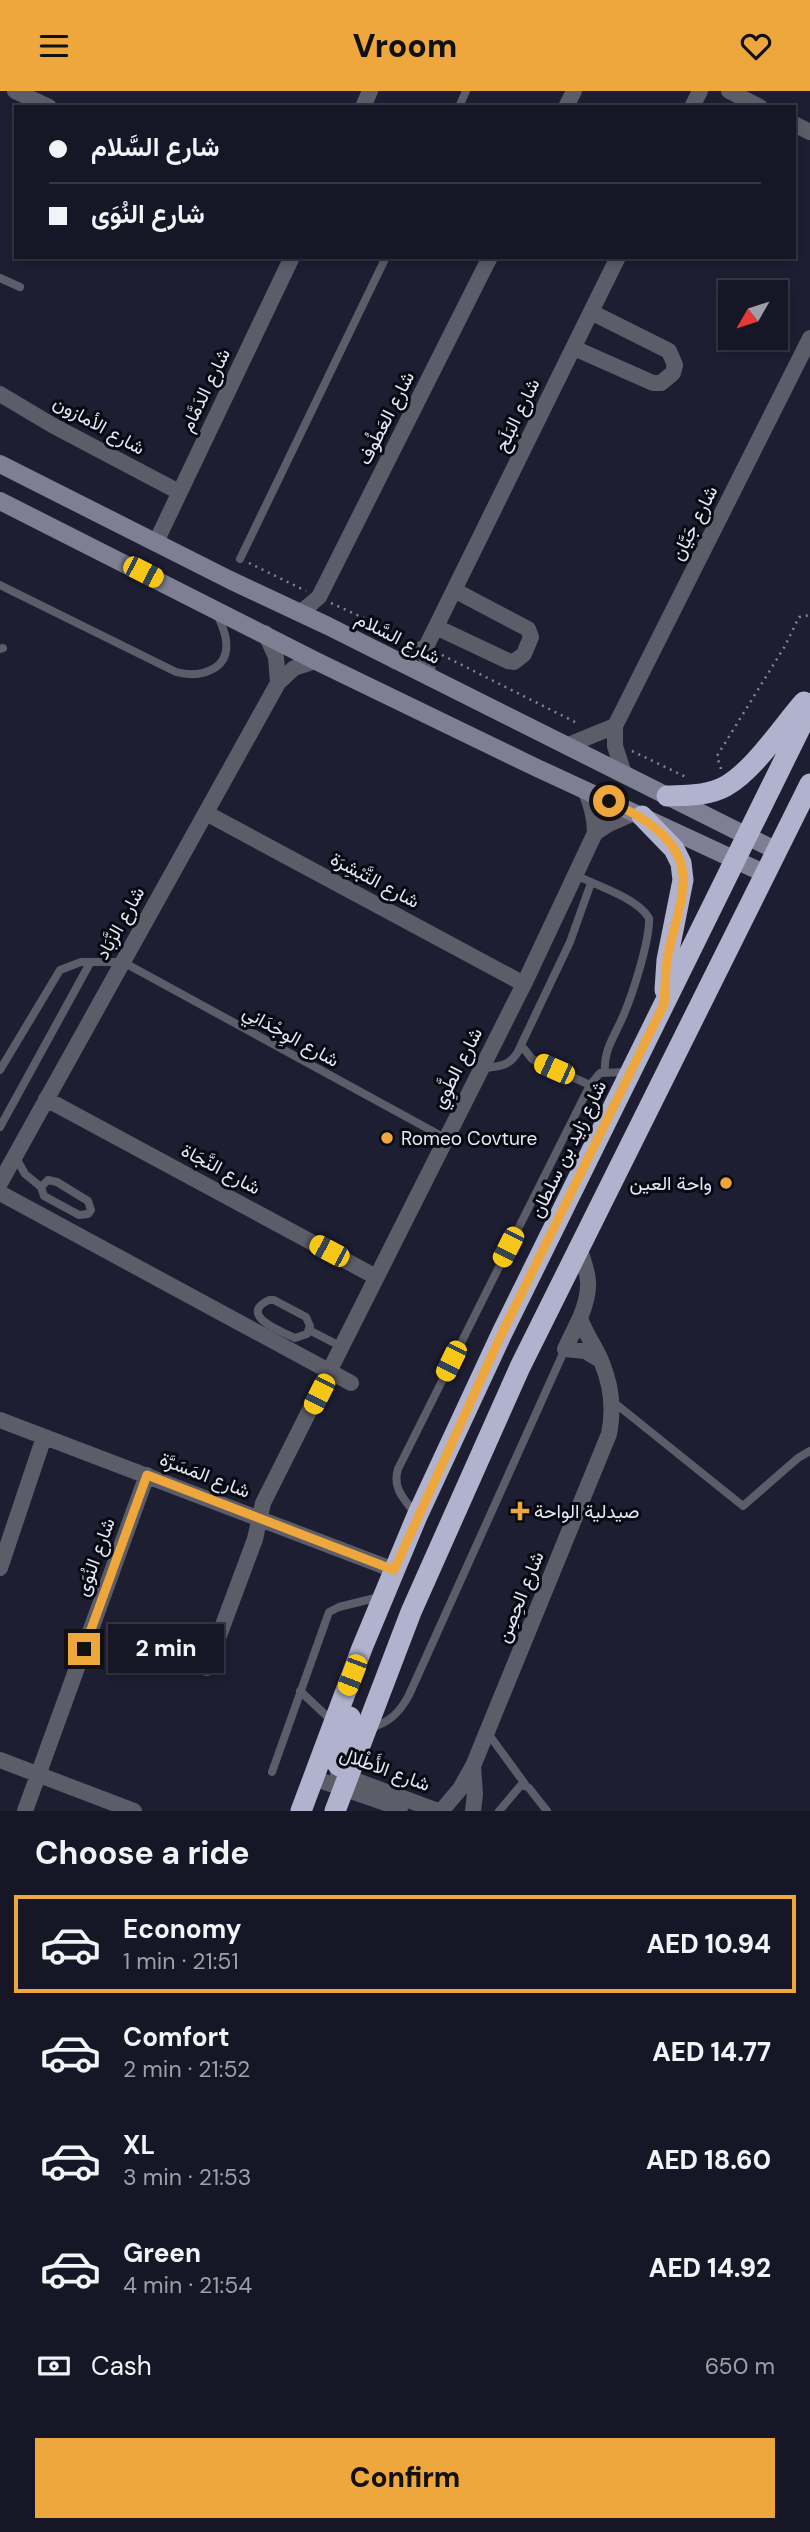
<!DOCTYPE html>
<html lang="en">
<head>
<meta charset="utf-8">
<style>
	body { margin:0; font-family:"DM Sans",Vazirmatn,sans-serif; background:#232332; color:#f1f3f6; height:100vh; display:flex; flex-direction:column; font-size:26px; white-space:nowrap }
	* { box-sizing:border-box; margin:0 }
	p { font-size:23px; color:#9e9fa7 }
	.icon { flex:none; width:38px; height:38px; fill:none; stroke:currentColor; stroke-width:2; stroke-linecap:round; stroke-linejoin:round }
	.map { position:relative; height:1720px; overflow:hidden }
	.side { display:flex; flex-direction:column; background:#161626; flex:1 }
	.side>* { flex:none }
	.banner { position:absolute; left:14px; top:14px; width:782px; height:154px; border-radius:0px; box-shadow:0 4px 10px #0003,0 0 0 2px #353543; display:grid; align-content:center; height:154px; padding:0 35px; background:#161626 }
	.needle { width:46px; rotate:231deg }
	.controls { position:absolute; left:718px; top:189px; display:grid; gap:14px }
	.controls a { display:grid; place-items:center; width:70px; height:70px; border-radius:0px; background:#161626; box-shadow:0 4px 10px #0003,0 0 0 2px #353543; font-size:35px }
	.end { position:absolute; width:32px; height:32px; margin:-16px; border:9px solid #eea73c; background:#111; box-shadow:0 0 0 4px #111 }
	.from { border-radius:50% }
	.bubble { position:absolute; height:49px; border-radius:0px; background:#161626; box-shadow:0 4px 10px #0003,0 0 0 2px #353543; font-size:23px; font-weight:800; line-height:49px; text-align:center }
	.car { position:absolute; width:21px; height:42px; margin:-21px -10px; border-radius:9px; box-shadow:0 0 5px 2px #0007; background:linear-gradient(#f5c518 24%,#345 0 40%,#f5c518 0 76%,#345 0 86%,#f5c518 0) }
	.banner b { display:flex; align-items:center; gap:24px; height:66px; font-size:26px }
	.banner b+b { border-top:2px solid #353543 }
	.banner i { width:18px; height:18px; background:#f1f3f6 }
	ul { padding:0; list-style:none }
	li { display:flex; align-items:center; gap:21px; height:98px; margin:0 14px 10px; padding:0 21px; border:4px solid transparent; border-radius:0px }
	li div { flex:1 }
	li b { display:block; font-size:26px }
	li em { font-style:normal; font-weight:800 }
	li.selected { border-color:#eea73c }
	li>.icon { width:63px; height:63px; stroke-width:1.5 }
	h2 { padding:0 35px; font-size:32px; line-height:84px }
	.pay { display:flex; align-items:center; gap:18px; height:77px; padding:0 35px; font-size:26px }
	.pay p { margin-inline-start:auto }
	.action { display:flex; gap:14px; margin-top:auto; padding:14px 35px }
	.action a { flex:1; height:80px; border-radius:0px; background:#eea73c; color:#111; font-size:28px; font-weight:800; line-height:80px; text-align:center }
	header { display:flex; justify-content:space-between; align-items:center; height:91px; padding:0 35px; background:#eea73c; color:#111; font-size:32px; font-weight:800 }
	.map>svg:first-child { display:block }
</style>
</head>
<body>
<header><svg class="icon" aria-label="menu" viewBox="0 0 24 24"><path d="M4 6h16M4 12h16M4 18h16"/></svg>Vroom<svg class="icon" aria-label="heart" viewBox="0 0 24 24"><path d="M12 20l-8-8c-3-5 5-10 8-4 3-6 11-1 8 4z"/></svg></header>
<div class="map">
<svg width="810" height="1720" viewBox="0 0 810 1720">
	<rect width="100%" height="100%" fill="#1e1e33"/>
	<g fill="none" stroke-linecap="round" stroke-linejoin="round">
		<path stroke="#848496" stroke-width="2.5" stroke-dasharray="2 5" stroke-linecap="butt" d="M249,472L306,500
			M331,512L407,547
			M442,564L579,633
			M632,660L686,686
			M721,678L717,665L785,555L799,526L810,524"/>
		<path stroke="#5c5d68" stroke-width="8" d="M459,16L466,0
			M0,187L20,196
			M240,468L386,166
			M0,494L176,581C199,587 230,580 226,549C225,540 221,532 217,523
			M0,558L3,557
			M575,784C596,794 637,807 649,827C650,849 633,902 624,923C616,943 603,959 605,980
			M481,977C501,976 513,975 521,954
			M0,979L60,879L81,871H123L445,1047
			M590,994L532,968L521,954L570,851L591,792
			M0,1036L90,872
			M15,1065L25,1083L41,1096
			M48,1089L57,1091L88,1110L91,1119L88,1123L79,1124L44,1105L41,1096Z
			M269,1209H274L306,1226L310,1235L307,1243L295,1247C282,1241 237,1224 269,1209Z
			M309,1239L342,1256
			M611,1309L743,1415L798,1367L810,1360
			M415,1422C404,1408 392,1397 398,1378L590,994L600,982L629,981
			M300,1600L331,1629
			M371,1637C390,1631 400,1621 409,1604L565,1258
			M487,1641L525,1693
			M272,1681L329,1521L339,1516L379,1506
			M499,1720L522,1693L529,1697L547,1720"/>
		<path stroke="#5c5d68" stroke-width="16" d="M15,0L49,16
			M729,0L760,16
			M363,16L370,0
			M566,16L574,0
			M692,16L700,0
			M794,33L810,41
			M574,257L653,292H661L673,282L675,274L669,260L591,221
			M0,303L52,334L179,401
			M156,451L292,166
			M300,522L319,506L490,166
			M436,536L508,570L514,571L524,563L531,546L528,538L454,499
			M265,542L276,566L278,592
			M395,570L426,556
			M428,586L426,556L618,166
			M566,655L615,635
			M624,683L615,655V635L810,247
			M206,722L524,893
			M595,742L607,734L634,722
			M46,1008L376,1186
			M0,1092L278,592L294,577L316,570
			M0,1102L351,1292
			M580,1227L565,1258L585,1260L600,1269
			M0,1329L394,1479
			M0,1477L44,1346
			M207,1577L255,1448L263,1412L524,893L595,742C595,726 592,714 585,699
			M0,1669L134,1720
			M338,1683L438,1720
			M313,1687L400,1717
			M443,1718L460,1698L473,1675L609,1343C614,1319 611,1294 602,1272C596,1256 585,1243 580,1227C592,1198 590,1186 579,1157
			M25,1720L147,1384
			M473,1720L475,1703L473,1675"/>
		<path stroke="#7e7f92" stroke-width="18" d="M0,373L230,489L328,535L777,760
			M0,410L316,570L537,677L766,783"/>
		<path stroke="#b0b2ce" stroke-width="21" d="M667,705C687,704 708,705 726,695C755,678 782,636 804,611
			M642,725L674,758L681,772L683,789L667,869L665,899
			M350,1626L336,1671L339,1675L350,1679
			M301,1720L362,1557L417,1425L502,1242L810,617
			M335,1720L411,1521L520,1276L810,693"/>
	</g>
	<g fill="none" stroke-linecap="round" stroke-linejoin="round">
		<path stroke="#eea73c" stroke-width="9" d="M84,1558L147,1384L394,1479L502,1242L664,913C665,899 665,884 667,869C671,843 683,816 683,789C684,748 640,724 609,710"/>
	</g>
	<g fill="#eea73c" stroke="#090912" stroke-width="2.5">
		<circle cx="387" cy="1047" r="7"/>
		<circle cx="726" cy="1092" r="7"/>
		<path d="M516.5 1409.5h7v7h7v7h-7v7h-7v-7h-7v-7h7z"/>
	</g>
	<g text-anchor="middle" dominant-baseline="central" stroke-width="6" stroke-linejoin="round" paint-order="stroke">
		<g font-size="19" fill="#e6e7f6" stroke="#090912">
			<text transform="translate(205 299) rotate(-64)">شارع الدَمَّام</text>
			<text transform="translate(517 324) rotate(-64)">شارع البَلَح</text>
			<text transform="translate(386 327) rotate(-63)">شارع العَطُوف</text>
			<text transform="translate(99 334) rotate(29)">شارع الأمازون</text>
			<text transform="translate(694 432) rotate(-63)">شارع جَيَّان</text>
			<text transform="translate(398 547) rotate(27)">شارع السَّلام</text>
			<text transform="translate(375 789) rotate(28)">شارع التَّبْشِرَة</text>
			<text transform="translate(120 832) rotate(-61)">شارع الزَّبَاد</text>
			<text transform="translate(291 945) rotate(29)">شارع الوِجْدَانِي</text>
			<text transform="translate(457 977) rotate(-63)">شارع الطَّوِي</text>
			<text transform="translate(568 1058) rotate(-64)">شارع زايد بن سلطان</text>
			<text transform="translate(221 1078) rotate(28)">شارع النَّجَاة</text>
			<text transform="translate(205 1384) rotate(21)">شارع المَسَرَّة</text>
			<text transform="translate(95 1466) rotate(-70)">شارع النُوَى</text>
			<text transform="translate(520 1506) rotate(-68)">شارع الحِصِن</text>
			<text transform="translate(385 1678) rotate(20)">شارع الأَطْلال</text>
		</g>
		<g font-size="19" fill="#e6e7f6" stroke="#090912" text-anchor="start">
			<text x="401" y="1047">Romeo Covture</text>
			<text x="712" y="1092" text-anchor="end">واحة العين</text>
			<text x="534" y="1420">صيدلية الواحة</text>
		</g>
	</g>
</svg>
<div class="controls">
<a><svg class="needle" viewBox="-14 -14 28 28"><path d="M0-13l5 13h-10z" fill="#e53935"/><path d="M0 13l5-13h-10z" fill="#9e9fa7"/></svg></a>
</div>
<i class="end from" style="left:609px;top:710px"></i>
<i class="end" style="left:84px;top:1558px"></i>
<div class="bubble" style="left:108px;top:1533px;width:116px">2 min</div>
<i class="car" style="left:143px;top:481px;rotate:117deg"></i>
<i class="car" style="left:554px;top:978px;rotate:294deg"></i>
<i class="car" style="left:508px;top:1156px;rotate:207deg"></i>
<i class="car" style="left:329px;top:1160px;rotate:298deg"></i>
<i class="car" style="left:451px;top:1270px;rotate:206deg"></i>
<i class="car" style="left:319px;top:1303px;rotate:207deg"></i>
<i class="car" style="left:352px;top:1584px;rotate:201deg"></i>
<div class="banner">
<b><i class="from"></i>شارع السَّلام</b>
<b><i></i>شارع النُوَى</b>
</div>
</div>
<section class="side">
<h2>Choose a ride</h2>
<ul>
<li class="selected"><svg class="icon" aria-label="car" viewBox="0 0 24 24"><path d="M5 17H2v-5l4-1 3-4h7l3 4 3 1v5h-3M9 17h6M6 11h13"/><circle cx="7" cy="17" r="2"/><circle cx="17" cy="17" r="2"/></svg><div><b>Economy</b><p>1 min · 21:51</p></div><em>AED 10.94</em></li>
<li><svg class="icon" aria-label="car" viewBox="0 0 24 24"><path d="M5 17H2v-5l4-1 3-4h7l3 4 3 1v5h-3M9 17h6M6 11h13"/><circle cx="7" cy="17" r="2"/><circle cx="17" cy="17" r="2"/></svg><div><b>Comfort</b><p>2 min · 21:52</p></div><em>AED 14.77</em></li>
<li><svg class="icon" aria-label="car" viewBox="0 0 24 24"><path d="M5 17H2v-5l4-1 3-4h7l3 4 3 1v5h-3M9 17h6M6 11h13"/><circle cx="7" cy="17" r="2"/><circle cx="17" cy="17" r="2"/></svg><div><b>XL</b><p>3 min · 21:53</p></div><em>AED 18.60</em></li>
<li><svg class="icon" aria-label="car" viewBox="0 0 24 24"><path d="M5 17H2v-5l4-1 3-4h7l3 4 3 1v5h-3M9 17h6M6 11h13"/><circle cx="7" cy="17" r="2"/><circle cx="17" cy="17" r="2"/></svg><div><b>Green</b><p>4 min · 21:54</p></div><em>AED 14.92</em></li>
</ul>
<div class="pay"><svg class="icon" aria-label="cash" viewBox="0 0 24 24"><path d="M3 7h18v10H3z"/><circle cx="12" cy="12" r="2"/></svg>Cash<p>650 m</p></div>
<div class="action"><a>Confirm</a></div>
</section>
</body>
</html>
